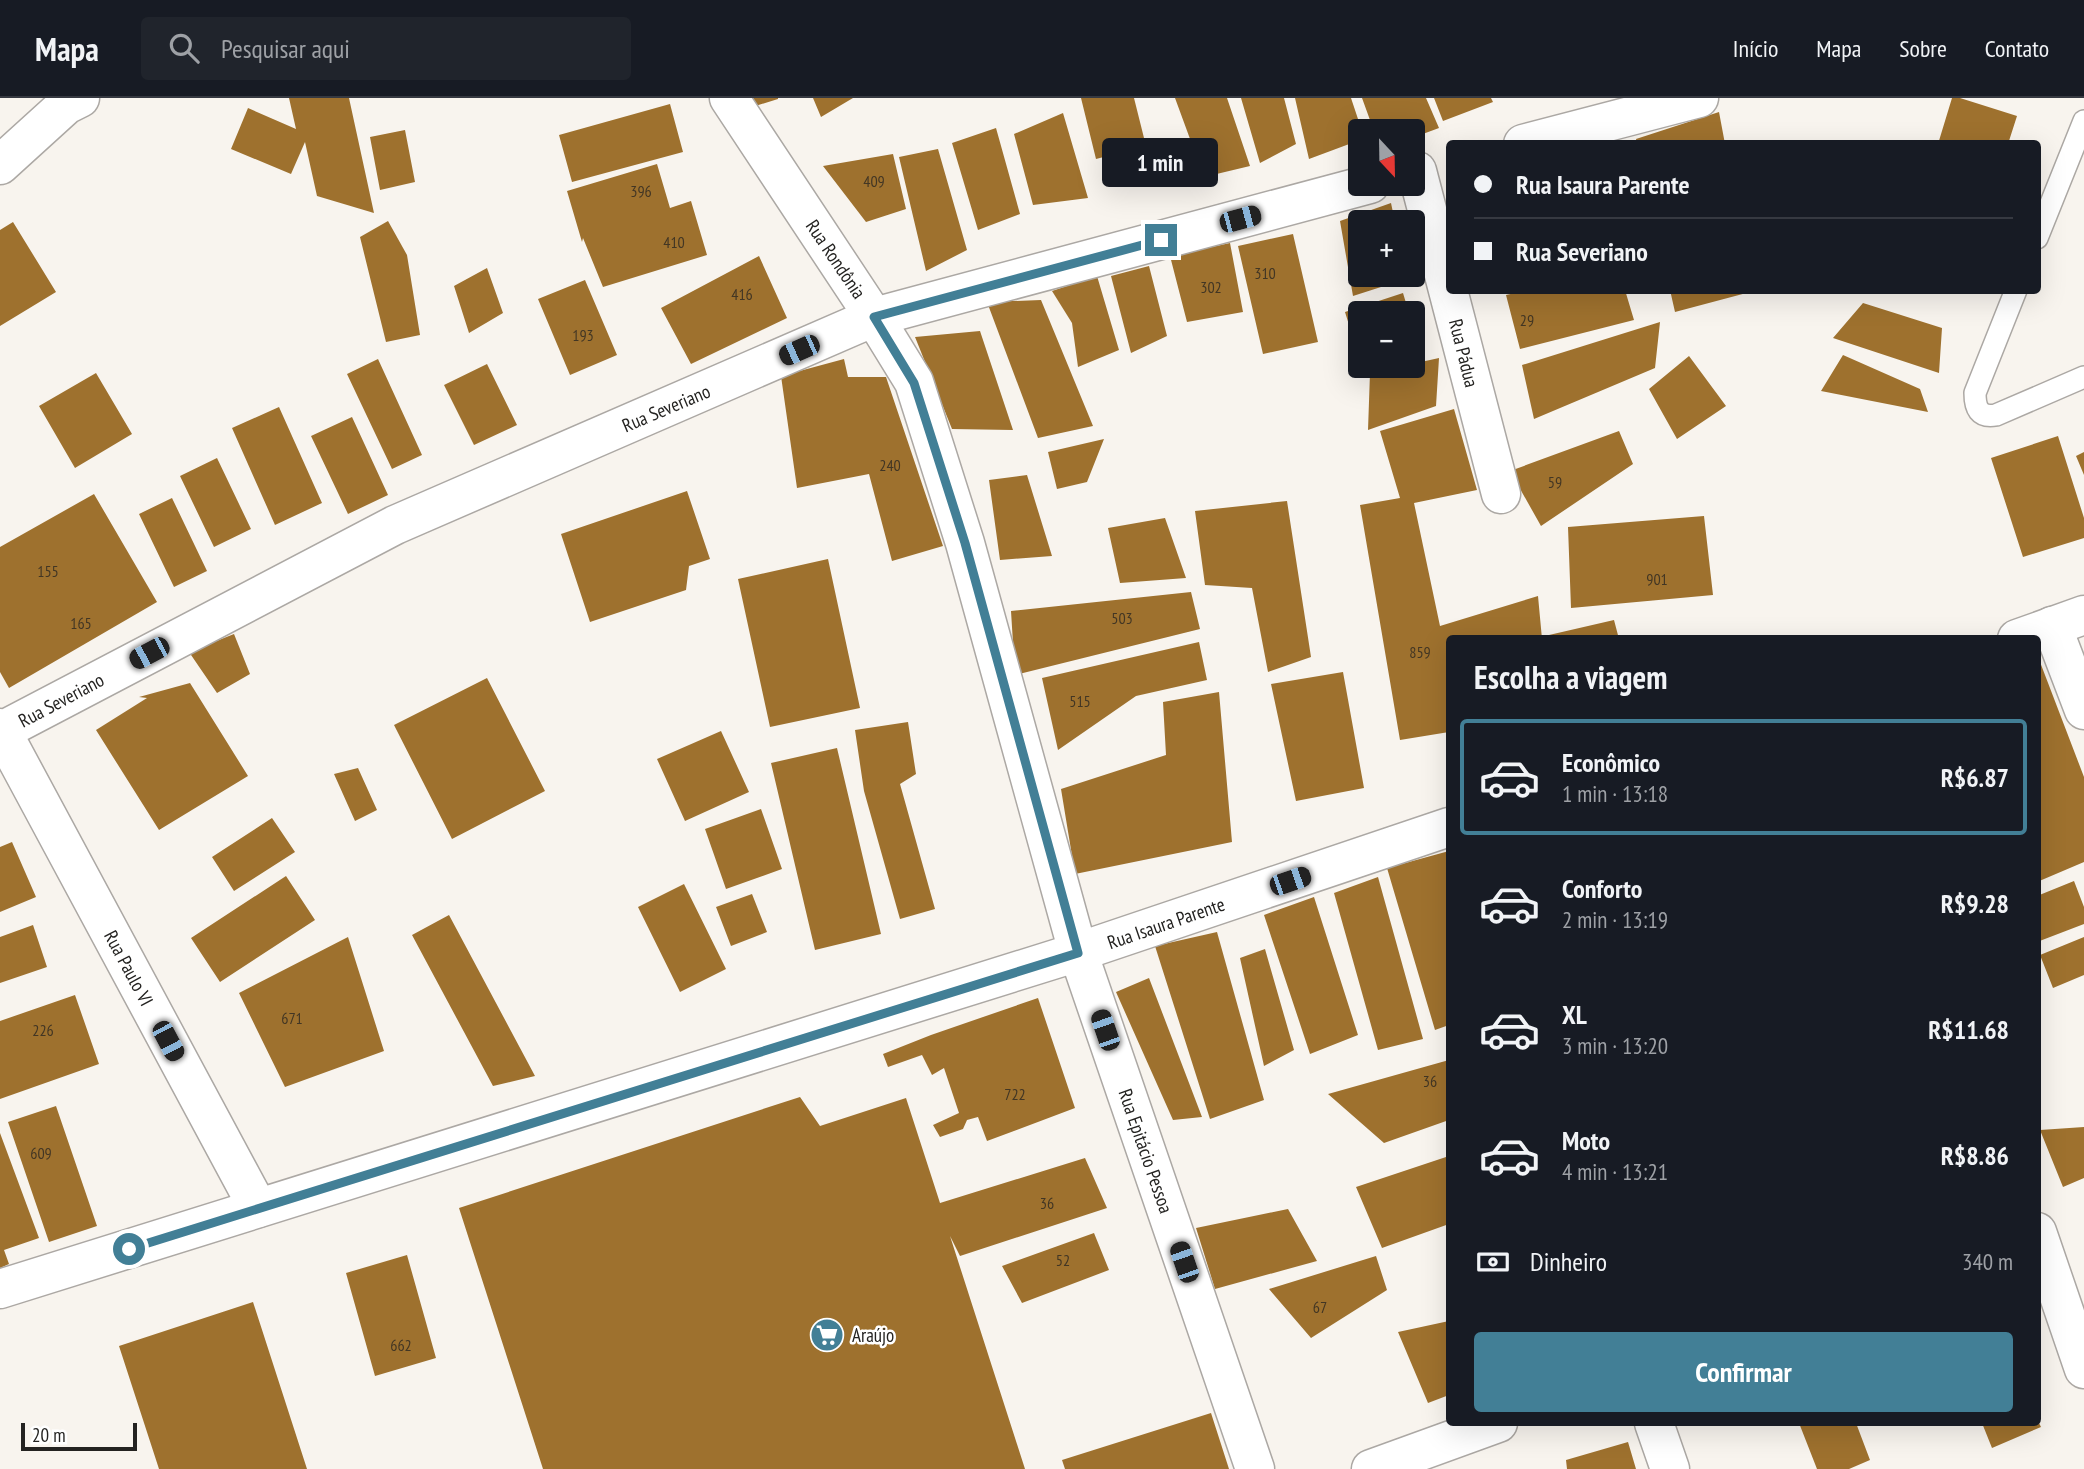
<!DOCTYPE html>
<html lang="pt">
<head>
<meta charset="utf-8">
<style>
	body { margin:0; font-family:"PT Sans Narrow",sans-serif; background:#20242c; color:#f1f3f6; height:100vh; display:flex; flex-direction:column; font-size:26px; white-space:nowrap }
	* { box-sizing:border-box; margin:0 }
	p { font-size:23px; color:#9ea1a6 }
	.icon { flex:none; width:38px; height:38px; fill:none; stroke:currentColor; stroke-width:2; stroke-linecap:round; stroke-linejoin:round }
	.map { position:relative; flex:1; overflow:hidden }
	.drawer { position:absolute; left:1446px; top:537px; width:595px; height:791px; display:flex; flex-direction:column; background:#171b24; border-radius:7px; box-shadow:0 7px 28px #0002 }
	.drawer>* { flex:none }
	.banner { position:absolute; left:1446px; top:42px; width:595px; height:154px; border-radius:7px; box-shadow:0 7px 28px #0002; display:grid; align-content:center; height:154px; padding:0 28px; background:#171b24 }
	.needle { width:46px; rotate:158deg }
	.buttons { position:absolute; left:1348px; top:21px; display:grid; gap:14px }
	.buttons a { display:grid; place-items:center; width:77px; height:77px; border-radius:7px; background:#171b24; box-shadow:0 7px 28px #0002; font-size:35px }
	.scale { position:absolute; left:21px; bottom:18px; width:116px; box-sizing:border-box; padding-left:7px; border:4px solid #242321; border-top:0; font-size:19px; line-height:24px; white-space:nowrap; color:#242321; -webkit-text-stroke:5px #fff; paint-order:stroke }
	.end { position:absolute; width:32px; height:32px; margin:-16px; border:9px solid #427f96; background:#fff; box-shadow:0 0 0 4px #fff }
	.from { border-radius:50% }
	.bubble { position:absolute; height:49px; border-radius:7px; background:#171b24; box-shadow:0 7px 28px #0002; font-size:23px; font-weight:800; line-height:49px; text-align:center }
	.car { position:absolute; width:21px; height:42px; margin:-21px -10px; border-radius:9px; box-shadow:0 0 5px 2px #0007; background:linear-gradient(#222 24%,#8ab4d8 0 40%,#222 0 76%,#8ab4d8 0 86%,#222 0) }
	.banner b { display:flex; align-items:center; gap:24px; height:66px; font-size:26px }
	.banner b+b { border-top:2px solid #363941 }
	.banner i { width:18px; height:18px; background:#f1f3f6 }
	ul { padding:0; list-style:none }
	li { display:flex; align-items:center; gap:21px; height:116px; margin:0 14px 10px; padding:0 14px; border:4px solid transparent; border-radius:7px }
	li div { flex:1 }
	li b { display:block; font-size:26px }
	li em { font-style:normal; font-weight:800 }
	li.active { border-color:#427f96 }
	li>.icon { width:63px; height:63px; stroke-width:1.5 }
	h2 { padding:0 28px; font-size:32px; line-height:84px }
	.pay { display:flex; align-items:center; gap:18px; height:77px; padding:0 28px; font-size:26px }
	.pay p { margin-inline-start:auto }
	.primary-button { display:flex; gap:14px; margin-top:auto; padding:14px 28px }
	.primary-button a { flex:1; height:80px; border-radius:7px; background:#427f96; color:#fff; font-size:28px; font-weight:800; line-height:80px; text-align:center }
	header { display:flex; align-items:center; gap:42px; box-sizing:border-box; height:98px; padding:0 35px; background:#171b24; border-bottom:2px solid #363941 }
	header strong { font-size:33px }
	nav { display:flex; gap:38px; margin-inline-start:auto; font-size:24px }
	.search { width:490px; height:63px; background:#20242c; display:flex; align-items:center; gap:18px; box-sizing:border-box; padding:0 24px; border-radius:7px; color:#9ea1a6; font-size:26px }
	.map>svg:first-child { display:block }
</style>
</head>
<body>
<header>
<strong>Mapa</strong>
<div class="search"><svg class="icon" aria-label="search" viewBox="0 0 24 24"><circle cx="10" cy="10" r="6"/><path d="M15 15l6 6"/></svg>Pesquisar aqui</div>
<nav><a>Início</a><a>Mapa</a><a>Sobre</a><a>Contato</a></nav>
</header>
<div class="map">
<svg width="2084" height="1371" viewBox="0 0 2084 1371">
	<rect width="100%" height="100%" fill="#f8f4ee"/>
	<path fill="#9e712e" d="M289,0H349L374,115L317,98L305,44L291,76L231,51L248,10L296,31Z
		M748,0H778V1L752,9Z
		M813,0H853L821,19Z
		M1081,0H1134L1146,48L1096,61Z
		M1175,0H1227L1250,68L1204,79Z
		M1241,0H1284L1296,46L1260,65Z
		M1295,0H1351L1362,33H1360V42L1309,61Z
		M1362,0H1426L1439,30L1412,40V33H1374Z
		M1434,0H1491L1493,4L1443,23Z
		M1952,0H1960L2017,18L2008,46H1938Z
		M670,6L683,54L572,84L559,37Z
		M1719,14L1725,46H1637L1636,41Z
		M1063,15L1088,100L1033,107L1014,36Z
		M996,30L1020,116L978,132L952,45Z
		M405,32L415,84L380,92L370,39Z
		M938,51L967,152L926,173L899,59Z
		M893,56L906,111L866,124L823,68Z
		M657,66L670,110L691,103L707,157L603,189L583,140L582,144L567,93Z
		M1391,105L1395,124H1360V177H1408L1409,180L1353,198L1340,123Z
		M388,123L407,157L420,237L386,244L360,139Z
		M13,124L56,194L0,228V132Z
		M1293,136L1318,244L1263,256L1238,148Z
		M1230,145L1243,214L1187,224L1170,158Z
		M759,158L787,220L691,266L661,210Z
		M1149,168L1167,238L1131,255L1111,178Z
		M487,170L503,215L469,235L454,188Z
		M1097,178L1119,252L1078,269L1072,225L1052,193Z
		M585,182L617,257L570,277L538,201Z
		M1528,192H1625L1634,222L1520,251L1506,197Z
		M1670,192H1754V193L1675,214Z
		M1403,195L1409,215H1360L1359,259L1345,214Z
		M1041,202L1093,328L1038,340L987,204Z
		M1863,205L1942,230L1939,275L1833,240Z
		M1660,224L1655,270L1534,321L1522,267Z
		M980,233L1013,332L952,331L915,239Z
		M1843,257L1920,291L1928,314L1821,293Z
		M1689,258L1726,308L1677,341L1649,291Z
		M1439,260L1436,308L1368,332L1370,275L1412,268V266Z
		M378,261L422,357L392,371L347,276Z
		M844,261L848,279H886L943,448L892,463L869,376L797,390L781,278Z
		M487,266L517,327L474,347L444,287Z
		M96,275L132,336L75,370L39,308Z
		M279,309L322,405L275,427L232,330Z
		M1454,311L1477,392L1414,405L1440,528L1538,498L1542,541H1449V634L1400,642L1360,407L1400,400L1380,333Z
		M352,319L388,397L348,416L311,338Z
		M1619,333L1633,366L1541,428L1510,373Z
		M2058,338L2084,420V440L2023,459L1991,360Z
		M1104,341L1087,384L1057,391L1048,354Z
		M2084,354V377L2076,358Z
		M217,360L251,431L214,449L180,378Z
		M1027,377L1052,458L1000,462L989,382Z
		M687,393L710,461L689,468L686,492L590,524L561,436Z
		M94,396L157,504L9,590L0,574V449Z
		M172,400L207,473L174,489L139,416Z
		M1287,403L1311,559L1268,574L1252,490L1205,487L1195,413Z
		M1704,418L1713,497L1571,510L1568,429Z
		M1165,420L1186,480L1120,485L1108,430Z
		M828,461L860,610L770,629L738,481Z
		M1191,494L1200,531L1015,577L1011,513Z
		M1614,522L1619,541H1549V537Z
		M234,536L250,576L217,595L189,554Z
		M1199,544L1207,582L1136,598L1058,652L1042,580Z
		M2040,564L2084,679V764L2037,784V565Z
		M1343,574L1364,690L1296,703L1271,586Z
		M487,580L545,693L452,741L394,627Z
		M190,585L248,678L159,732L96,632L147,600L139,599Z
		M1219,594L1232,744L1075,776L1061,691L1166,657L1163,604Z
		M908,624L916,676L900,686L935,811L900,821L864,693L855,632Z
		M721,633L749,694L685,723L657,661Z
		M837,650L881,836L815,852L771,665Z
		M358,670L377,712L355,723L334,676Z
		M761,711L782,771L726,791L705,731Z
		M272,720L295,754L234,793L212,759Z
		M12,744L36,799L0,814V749Z
		M1449,753V927L1435,932L1387,770Z
		M286,778L315,822L220,884L191,840Z
		M1378,779L1423,941L1378,952L1334,795Z
		M2074,783L2084,809V826L2037,844V798Z
		M684,786L726,871L680,894L638,809Z
		M752,796L767,834L731,848L716,809Z
		M1314,799L1358,937L1310,956L1264,817Z
		M449,817L535,978L493,988L412,837Z
		M33,827L47,869L0,885V839Z
		M1217,834L1264,1002L1210,1021L1155,848Z
		M348,839L384,953L285,989L239,895Z
		M2084,839V877L2053,890L2040,857Z
		M1265,851L1294,952L1264,968L1240,860Z
		M1149,880L1202,1019L1173,1022L1116,894Z
		M75,897L99,966L0,1001V923Z
		M1038,900L1075,1010L987,1043L978,1019L967,1022L963,1031L940,1039L933,1027L959,1015L944,970L932,977L922,957L888,969L883,956L931,937Z
		M1449,962V1022L1384,1045L1328,996Z
		M800,999L820,1028L906,1000L940,1105L1085,1060L1107,1110L960,1158L950,1138L1025,1371H543L459,1110Z
		M56,1008L97,1128L49,1144L8,1024Z
		M2084,1029V1080L2063,1089L2040,1032Z
		M0,1035L39,1140L4,1152L9,1166L0,1170Z
		M1449,1058V1126L1382,1150L1356,1089Z
		M1288,1111L1317,1163L1215,1191L1196,1130Z
		M1094,1135L1109,1172L1022,1205L1002,1168Z
		M407,1157L436,1260L375,1278L346,1175Z
		M1376,1158L1387,1192L1311,1240L1269,1191Z
		M253,1204L307,1371H159L119,1248Z
		M1449,1223V1297L1428,1305L1398,1234Z
		M1211,1315L1229,1371H1065L1062,1362Z
		M1799,1325H1856L1870,1362L1849,1371H1817Z
		M1982,1325H2039L2041,1329L1992,1350Z
		M1628,1344L1636,1371H1567L1566,1362Z"/>
	<g fill="none" stroke-linecap="round" stroke-linejoin="round">
		<defs>
			<path id="service" d="M2037,140L2084,23
				M2016,192L1975,295C1975,310 1979,320 1996,317L2084,279"/>
			<path id="minor" d="M729,0L874,219L914,284L965,445L1078,854L1255,1371
				M1523,46L1699,0
				M0,67L66,7L80,0
				M1417,73L1501,396
				M2052,528L2084,612
				M0,630L258,1110
				M0,634L395,427L874,219L1370,86
				M2037,1134L2084,1271
				M1654,1325L1670,1371
				M1371,1371L1498,1325"/>
			<path id="tertiary" d="M2017,541L2084,517
				M0,1191L1078,854L1449,729"/>
		</defs>
		<use href="#service" stroke="#aca8a4" stroke-width="24"/>
		<use href="#minor" stroke="#aca8a4" stroke-width="41"/>
		<use href="#tertiary" stroke="#aca8a4" stroke-width="41"/>
		<use href="#service" stroke="#fff" stroke-width="21"/>
		<use href="#minor" stroke="#fff" stroke-width="38"/>
		<use href="#tertiary" stroke="#fff" stroke-width="38"/>
	</g>
	<g fill="none" stroke-linecap="round" stroke-linejoin="round">
		<path stroke="#427f96" stroke-width="9" d="M129,1151L1078,855L965,445L914,285L874,219L1161,142"/>
	</g>
	<defs>
		<symbol id="supermarket-disc" viewBox="-11 -11 22 22"><circle r="9.5" fill="#427f96" stroke="#fff"/><path d="M-6-5.5h2.5l.6 2H6L4.5 2H-2.5L-4.4-4H-6ZM-1.5 3.2a1.3 1.3 0 1 0 .1 0ZM3 3.2a1.3 1.3 0 1 0 .1 0Z" fill="#fff"/></symbol>
	</defs>
	<g fill-rule="evenodd">
		<use href="#supermarket-disc" x="808" y="1218" width="38" height="38"/>
	</g>
	<g text-anchor="middle" dominant-baseline="central" stroke-width="5" stroke-linejoin="round" paint-order="stroke">
		<g font-size="16" fill="#423624">
			<text x="874" y="83">409</text>
			<text x="641" y="93">396</text>
			<text x="674" y="144">410</text>
			<text x="1265" y="175">310</text>
			<text x="1211" y="189">302</text>
			<text x="742" y="196">416</text>
			<text x="1527" y="222">29</text>
			<text x="583" y="237">193</text>
			<text x="890" y="367">240</text>
			<text x="1555" y="384">59</text>
			<text x="48" y="473">155</text>
			<text x="1657" y="481">901</text>
			<text x="1122" y="520">503</text>
			<text x="81" y="525">165</text>
			<text x="1420" y="554">859</text>
			<text x="1080" y="603">515</text>
			<text x="292" y="920">671</text>
			<text x="43" y="932">226</text>
			<text x="1430" y="983">36</text>
			<text x="1015" y="996">722</text>
			<text x="41" y="1055">609</text>
			<text x="1047" y="1105">36</text>
			<text x="1063" y="1162">52</text>
			<text x="1320" y="1209">67</text>
			<text x="401" y="1247">662</text>
		</g>
		<g font-size="19" fill="#242321" stroke="#fff">
			<text transform="translate(836 161) rotate(56)">Rua Rondônia</text>
			<text transform="translate(1464 255) rotate(76)">Rua Pádua</text>
			<text transform="translate(666 310) rotate(-23)">Rua Severiano</text>
			<text transform="translate(61 602) rotate(-28)">Rua Severiano</text>
			<text transform="translate(1166 825) rotate(-19)">Rua Isaura Parente</text>
			<text transform="translate(129 870) rotate(62)">Rua Paulo VI</text>
			<text transform="translate(1146 1053) rotate(71)">Rua Epitácio Pessoa</text>
		</g>
		<g font-size="19" fill="#242321" stroke="#fff" text-anchor="start">
			<text x="852" y="1237">Araújo</text>
		</g>
	</g>
</svg>
<div class="buttons">
<a><svg class="needle" viewBox="-14 -14 28 28"><path d="M0-13l5 13h-10z" fill="#e53935"/><path d="M0 13l5-13h-10z" fill="#9ea1a6"/></svg></a>
<a>+</a>
<a>−</a>
</div>
<div class="scale">20 m</div>
<i class="end from" style="left:129px;top:1151px"></i>
<i class="end" style="left:1161px;top:142px"></i>
<div class="bubble" style="left:1102px;top:40px;width:116px">1 min</div>
<i class="car" style="left:1240px;top:121px;rotate:75deg"></i>
<i class="car" style="left:799px;top:252px;rotate:246deg"></i>
<i class="car" style="left:149px;top:555px;rotate:242deg"></i>
<i class="car" style="left:1290px;top:783px;rotate:71deg"></i>
<i class="car" style="left:1105px;top:932px;rotate:341deg"></i>
<i class="car" style="left:168px;top:943px;rotate:152deg"></i>
<i class="car" style="left:1184px;top:1164px;rotate:341deg"></i>
<div class="banner">
<b><i class="from"></i>Rua Isaura Parente</b>
<b><i></i>Rua Severiano</b>
</div>
<section class="drawer">
<h2>Escolha a viagem</h2>
<ul>
<li class="active"><svg class="icon" aria-label="car" viewBox="0 0 24 24"><path d="M5 17H2v-5l4-1 3-4h7l3 4 3 1v5h-3M9 17h6M6 11h13"/><circle cx="7" cy="17" r="2"/><circle cx="17" cy="17" r="2"/></svg><div><b>Econômico</b><p>1 min · 13:18</p></div><em>R$6.87</em></li>
<li><svg class="icon" aria-label="car" viewBox="0 0 24 24"><path d="M5 17H2v-5l4-1 3-4h7l3 4 3 1v5h-3M9 17h6M6 11h13"/><circle cx="7" cy="17" r="2"/><circle cx="17" cy="17" r="2"/></svg><div><b>Conforto</b><p>2 min · 13:19</p></div><em>R$9.28</em></li>
<li><svg class="icon" aria-label="car" viewBox="0 0 24 24"><path d="M5 17H2v-5l4-1 3-4h7l3 4 3 1v5h-3M9 17h6M6 11h13"/><circle cx="7" cy="17" r="2"/><circle cx="17" cy="17" r="2"/></svg><div><b>XL</b><p>3 min · 13:20</p></div><em>R$11.68</em></li>
<li><svg class="icon" aria-label="car" viewBox="0 0 24 24"><path d="M5 17H2v-5l4-1 3-4h7l3 4 3 1v5h-3M9 17h6M6 11h13"/><circle cx="7" cy="17" r="2"/><circle cx="17" cy="17" r="2"/></svg><div><b>Moto</b><p>4 min · 13:21</p></div><em>R$8.86</em></li>
</ul>
<div class="pay"><svg class="icon" aria-label="cash" viewBox="0 0 24 24"><path d="M3 7h18v10H3z"/><circle cx="12" cy="12" r="2"/></svg>Dinheiro<p>340 m</p></div>
<div class="primary-button"><a>Confirmar</a></div>
</section>
</div>
</body>
</html>
